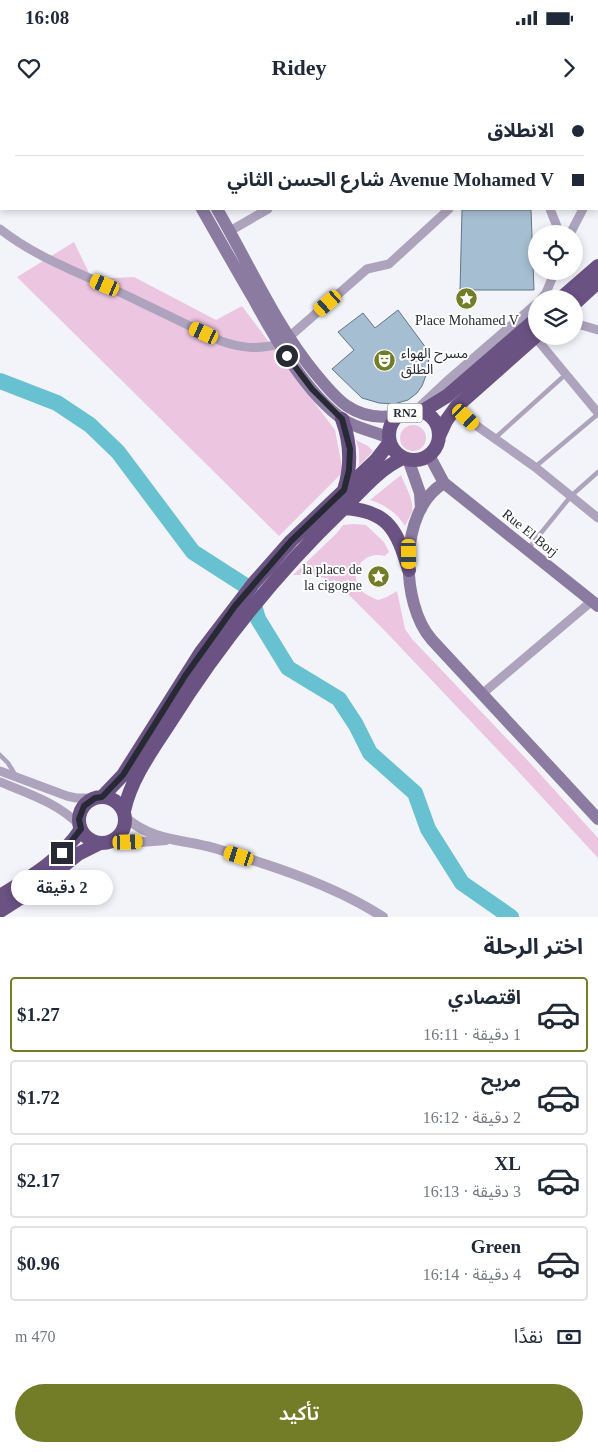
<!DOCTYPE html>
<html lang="ar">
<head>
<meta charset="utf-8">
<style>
	body { margin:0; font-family:"Times New Roman","Noto Sans Arabic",serif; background:#f6f6f7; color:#1f2937; direction:rtl; height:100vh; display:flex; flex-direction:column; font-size:19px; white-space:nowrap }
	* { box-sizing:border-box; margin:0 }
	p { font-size:16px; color:#747a83 }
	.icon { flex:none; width:28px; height:28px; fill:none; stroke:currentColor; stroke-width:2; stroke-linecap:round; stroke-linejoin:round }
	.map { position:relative; height:817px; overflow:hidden; direction:ltr }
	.drawer { display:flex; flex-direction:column; background:#fff; flex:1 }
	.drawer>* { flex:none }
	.banner { position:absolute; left:0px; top:0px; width:599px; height:110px; box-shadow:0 2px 8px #0003; direction:rtl; display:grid; align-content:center; height:110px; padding:0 15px; background:#fff }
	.tools { position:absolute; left:528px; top:125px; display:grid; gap:10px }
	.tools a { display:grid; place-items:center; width:55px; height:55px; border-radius:50%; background:#fff; box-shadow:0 2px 8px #0003; font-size:25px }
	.end { position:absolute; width:22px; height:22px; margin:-11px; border:6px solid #272a34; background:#fff; box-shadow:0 0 0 2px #fff }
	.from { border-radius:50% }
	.bubble { position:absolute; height:35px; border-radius:18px; background:#fff; box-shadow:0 2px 8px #0003; font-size:16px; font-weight:600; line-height:35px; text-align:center; direction:rtl }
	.car { position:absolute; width:15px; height:30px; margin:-15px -8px; border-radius:6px; box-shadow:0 0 4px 1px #0007; background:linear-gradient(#f5c518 24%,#345 0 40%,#f5c518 0 76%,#345 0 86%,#f5c518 0) }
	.banner b { display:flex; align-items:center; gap:18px; height:48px; font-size:19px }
	.banner b+b { border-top:1px solid #e0e1e3 }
	.banner i { width:12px; height:12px; background:#1f2937 }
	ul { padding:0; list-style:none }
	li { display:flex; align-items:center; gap:15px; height:75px; margin:0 10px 8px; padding:0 5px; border:2px solid #e0e1e3; border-radius:5px }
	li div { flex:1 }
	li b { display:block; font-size:19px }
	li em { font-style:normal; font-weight:600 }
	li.selected { border-color:#737c27 }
	li>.icon { width:45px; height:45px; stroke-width:1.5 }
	h2 { padding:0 15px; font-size:22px; line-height:60px }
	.pay { display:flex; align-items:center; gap:12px; height:55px; padding:0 15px; font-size:19px }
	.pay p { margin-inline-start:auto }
	.primary-button { display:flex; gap:10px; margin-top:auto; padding:10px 15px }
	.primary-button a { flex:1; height:58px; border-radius:30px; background:#737c27; color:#fff; font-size:20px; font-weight:600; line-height:58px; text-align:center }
	.status { display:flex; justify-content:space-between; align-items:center; height:35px; padding:0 25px; background:#fff; direction:ltr }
	.status svg { height:14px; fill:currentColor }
	header { display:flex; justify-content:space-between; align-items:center; height:65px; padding:0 15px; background:#fff; font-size:22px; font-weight:600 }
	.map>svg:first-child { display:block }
</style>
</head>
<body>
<div class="status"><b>16:08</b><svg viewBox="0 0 49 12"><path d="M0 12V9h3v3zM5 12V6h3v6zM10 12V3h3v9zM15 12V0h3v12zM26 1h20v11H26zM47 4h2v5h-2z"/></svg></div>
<header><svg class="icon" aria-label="forward" viewBox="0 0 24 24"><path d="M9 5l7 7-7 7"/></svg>Ridey<svg class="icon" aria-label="heart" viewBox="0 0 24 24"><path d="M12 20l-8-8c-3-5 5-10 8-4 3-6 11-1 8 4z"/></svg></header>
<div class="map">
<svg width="598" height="817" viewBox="0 0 598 817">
	<rect width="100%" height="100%" fill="#f3f4fa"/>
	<path fill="#ecc5e1" d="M74,142L92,179L134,177L216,220L242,206L335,330L343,372L279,436L17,177Z
		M400 338a13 13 0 1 1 26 0a13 13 0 1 1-26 0Z
		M356,340L368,346L373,351L359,366V350Z
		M401,375C405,386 414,399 412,411C411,416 407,421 405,426C398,414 384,404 370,400Z
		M353,424L366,425L384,442L389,452L385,456C364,450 347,472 361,490C365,495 372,497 378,500L387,497L397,491L405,529L412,539L531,664L598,738V758L516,669L385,531L347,493L324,478L312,475H293L337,433L343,425Z"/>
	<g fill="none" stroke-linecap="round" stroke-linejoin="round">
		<path stroke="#68c1d0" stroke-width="16" d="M0,281L57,303L90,325L118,352L193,452L249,488L258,519L288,568L339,599L356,625L370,653L415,693L428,729L462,783L511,817"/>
	</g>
	<path fill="#a6bed1" stroke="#607688" d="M462,110H531L534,190H460Z
		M398,210L429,252L428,270L422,286L417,293L408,300L394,304L379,303L362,298L332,269L354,250L338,232L363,213L375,228Z"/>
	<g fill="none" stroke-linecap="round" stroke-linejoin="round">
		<path stroke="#aea3bd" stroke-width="4.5" d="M495,338L565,275
			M535,367L598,314
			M528,449L571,396L598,372
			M0,655L8,663L16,676"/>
		<path stroke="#aea3bd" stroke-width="9" d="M247,0L248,1
			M402,0L403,1
			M505,0L506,1
			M235,1L236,0
			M453,1L455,0
			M568,1L569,0
			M598,101V102
			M550,109L560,134
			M0,129C33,155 70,169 107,186C145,204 183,223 221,241C241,248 258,250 279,244
			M230,131L268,109
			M570,134L583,109
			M541,199L546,193L555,171
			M574,223L598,230
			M289,237L367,169L389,164L449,109
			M535,237L598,313
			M456,307L477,326L535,367L598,418
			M418,308L447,281L536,204
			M482,594L592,501
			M0,671L67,696L76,698H95
			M0,682C27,693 60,704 80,726"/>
		<path stroke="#aea3bd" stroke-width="10" d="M126,718C153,741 181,739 214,748C270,765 334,785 383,817
			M113,741L128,743L166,740"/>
		<path stroke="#8c7ba1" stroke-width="12" d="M140,0V1
			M153,0L154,1
			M202,109C219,139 236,169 253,198C274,237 307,295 344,320C357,329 375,331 389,338
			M217,109C249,164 275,224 315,273C325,285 335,298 347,306C365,318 383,319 402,314
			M429,355L444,383L598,506
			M408,359L420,393L421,409
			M444,383C398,410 400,504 432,540L598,719"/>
		<path stroke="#6a5283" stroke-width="14" d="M560,199L598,166
			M574,204L598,182
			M389 335a25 25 0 1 1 50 0a25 25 0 1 1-50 0Z
			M421,312L447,296L536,219
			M342,319C351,343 352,365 344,390
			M439,336L446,321L456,307L536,236
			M343,408C389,410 397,431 409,470
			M79 720a23 23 0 1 1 46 0a23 23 0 1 1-46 0Z
			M102,697L123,675L201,552L253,484L291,441L376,360L390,342
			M124,711C131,678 153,649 171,621C221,542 275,474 343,409C362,390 379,369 403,358
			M0,796C29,778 62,759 81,729
			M0,811L36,788L78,754L100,743"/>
	</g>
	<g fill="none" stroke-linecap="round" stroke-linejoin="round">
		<path stroke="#272a34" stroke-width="6" d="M62,753L81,729L79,719L84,706L95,698L102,697L123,675L185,576L235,506L291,441L344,390L349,370L350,349L342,319L312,289L287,256"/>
	</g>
	<defs>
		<symbol id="sight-disc" viewBox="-11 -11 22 22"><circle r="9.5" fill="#737c27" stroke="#fff"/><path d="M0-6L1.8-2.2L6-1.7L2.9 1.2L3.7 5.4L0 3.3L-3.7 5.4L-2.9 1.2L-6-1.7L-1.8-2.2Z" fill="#fff"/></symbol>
		<symbol id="theatre-disc" viewBox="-11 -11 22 22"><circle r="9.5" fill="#737c27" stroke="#fff"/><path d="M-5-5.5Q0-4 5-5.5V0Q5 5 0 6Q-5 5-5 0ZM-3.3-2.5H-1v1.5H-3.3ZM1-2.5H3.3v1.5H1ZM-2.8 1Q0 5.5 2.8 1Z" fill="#fff"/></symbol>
	</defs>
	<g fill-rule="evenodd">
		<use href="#sight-disc" x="454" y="186" width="25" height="25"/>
		<use href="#theatre-disc" x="372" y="248" width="25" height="25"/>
		<use href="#sight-disc" x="366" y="464" width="25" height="25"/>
	</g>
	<g text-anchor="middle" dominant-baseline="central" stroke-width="4" stroke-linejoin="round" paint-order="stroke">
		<rect fill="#fff" stroke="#686a71" stroke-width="1" x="387.5" y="303.5" width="35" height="19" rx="4"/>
		<g font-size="12" font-weight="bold" fill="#272a34">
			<text x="405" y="313">RN2</text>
		</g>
		<g font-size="14" fill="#272a34" stroke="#fff">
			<text x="467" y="220">Place Mohamed V</text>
			<text x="401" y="253" text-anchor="start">مسرح الهواء<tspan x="401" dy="16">الطلق</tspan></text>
			<text x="362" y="469" text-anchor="end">la place de<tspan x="362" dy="16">la cigogne</tspan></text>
		</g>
		<g font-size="14" fill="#272a34" stroke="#fff">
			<text transform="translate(530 433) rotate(39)">Rue El Borj</text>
		</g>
	</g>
</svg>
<div class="tools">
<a><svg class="icon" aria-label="locate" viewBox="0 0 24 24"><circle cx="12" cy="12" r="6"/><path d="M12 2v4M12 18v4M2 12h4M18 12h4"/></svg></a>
<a><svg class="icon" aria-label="layers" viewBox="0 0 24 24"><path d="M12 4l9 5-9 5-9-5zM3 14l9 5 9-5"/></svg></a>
</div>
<i class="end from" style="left:287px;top:256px"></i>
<i class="end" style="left:62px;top:753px"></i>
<div class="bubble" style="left:11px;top:770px;width:102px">2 دقيقة</div>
<i class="car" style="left:105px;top:185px;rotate:293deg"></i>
<i class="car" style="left:328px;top:203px;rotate:229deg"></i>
<i class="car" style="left:204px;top:233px;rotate:295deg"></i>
<i class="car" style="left:466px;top:317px;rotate:133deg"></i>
<i class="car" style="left:409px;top:454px;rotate:179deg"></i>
<i class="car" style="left:128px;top:742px;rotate:88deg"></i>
<i class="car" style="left:239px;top:756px;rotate:288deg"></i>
<div class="banner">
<b><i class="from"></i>الانطلاق</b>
<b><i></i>Avenue Mohamed V شارع الحسن الثاني</b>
</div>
</div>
<section class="drawer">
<h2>اختر الرحلة</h2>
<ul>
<li class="selected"><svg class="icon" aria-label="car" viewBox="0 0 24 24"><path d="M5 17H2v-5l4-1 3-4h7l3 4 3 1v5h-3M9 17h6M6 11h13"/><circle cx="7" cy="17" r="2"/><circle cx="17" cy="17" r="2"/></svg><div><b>اقتصادي</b><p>1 دقيقة · 16:11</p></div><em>$1.27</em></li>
<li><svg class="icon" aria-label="car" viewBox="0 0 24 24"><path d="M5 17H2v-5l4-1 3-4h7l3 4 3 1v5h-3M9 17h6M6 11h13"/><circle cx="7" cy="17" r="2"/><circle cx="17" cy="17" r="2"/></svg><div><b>مريح</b><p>2 دقيقة · 16:12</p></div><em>$1.72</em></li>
<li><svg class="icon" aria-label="car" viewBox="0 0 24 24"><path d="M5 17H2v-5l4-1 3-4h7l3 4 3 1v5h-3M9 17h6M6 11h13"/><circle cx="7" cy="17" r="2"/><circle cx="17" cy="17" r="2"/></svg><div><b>XL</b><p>3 دقيقة · 16:13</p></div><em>$2.17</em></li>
<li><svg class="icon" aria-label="car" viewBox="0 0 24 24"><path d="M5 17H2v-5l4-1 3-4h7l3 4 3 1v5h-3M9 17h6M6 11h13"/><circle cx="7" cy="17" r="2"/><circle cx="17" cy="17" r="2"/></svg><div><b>Green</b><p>4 دقيقة · 16:14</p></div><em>$0.96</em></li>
</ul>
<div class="pay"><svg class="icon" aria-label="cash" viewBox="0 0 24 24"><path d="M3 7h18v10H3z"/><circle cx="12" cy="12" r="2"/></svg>نقدًا<p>470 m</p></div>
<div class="primary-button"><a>تأكيد</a></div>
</section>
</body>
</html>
